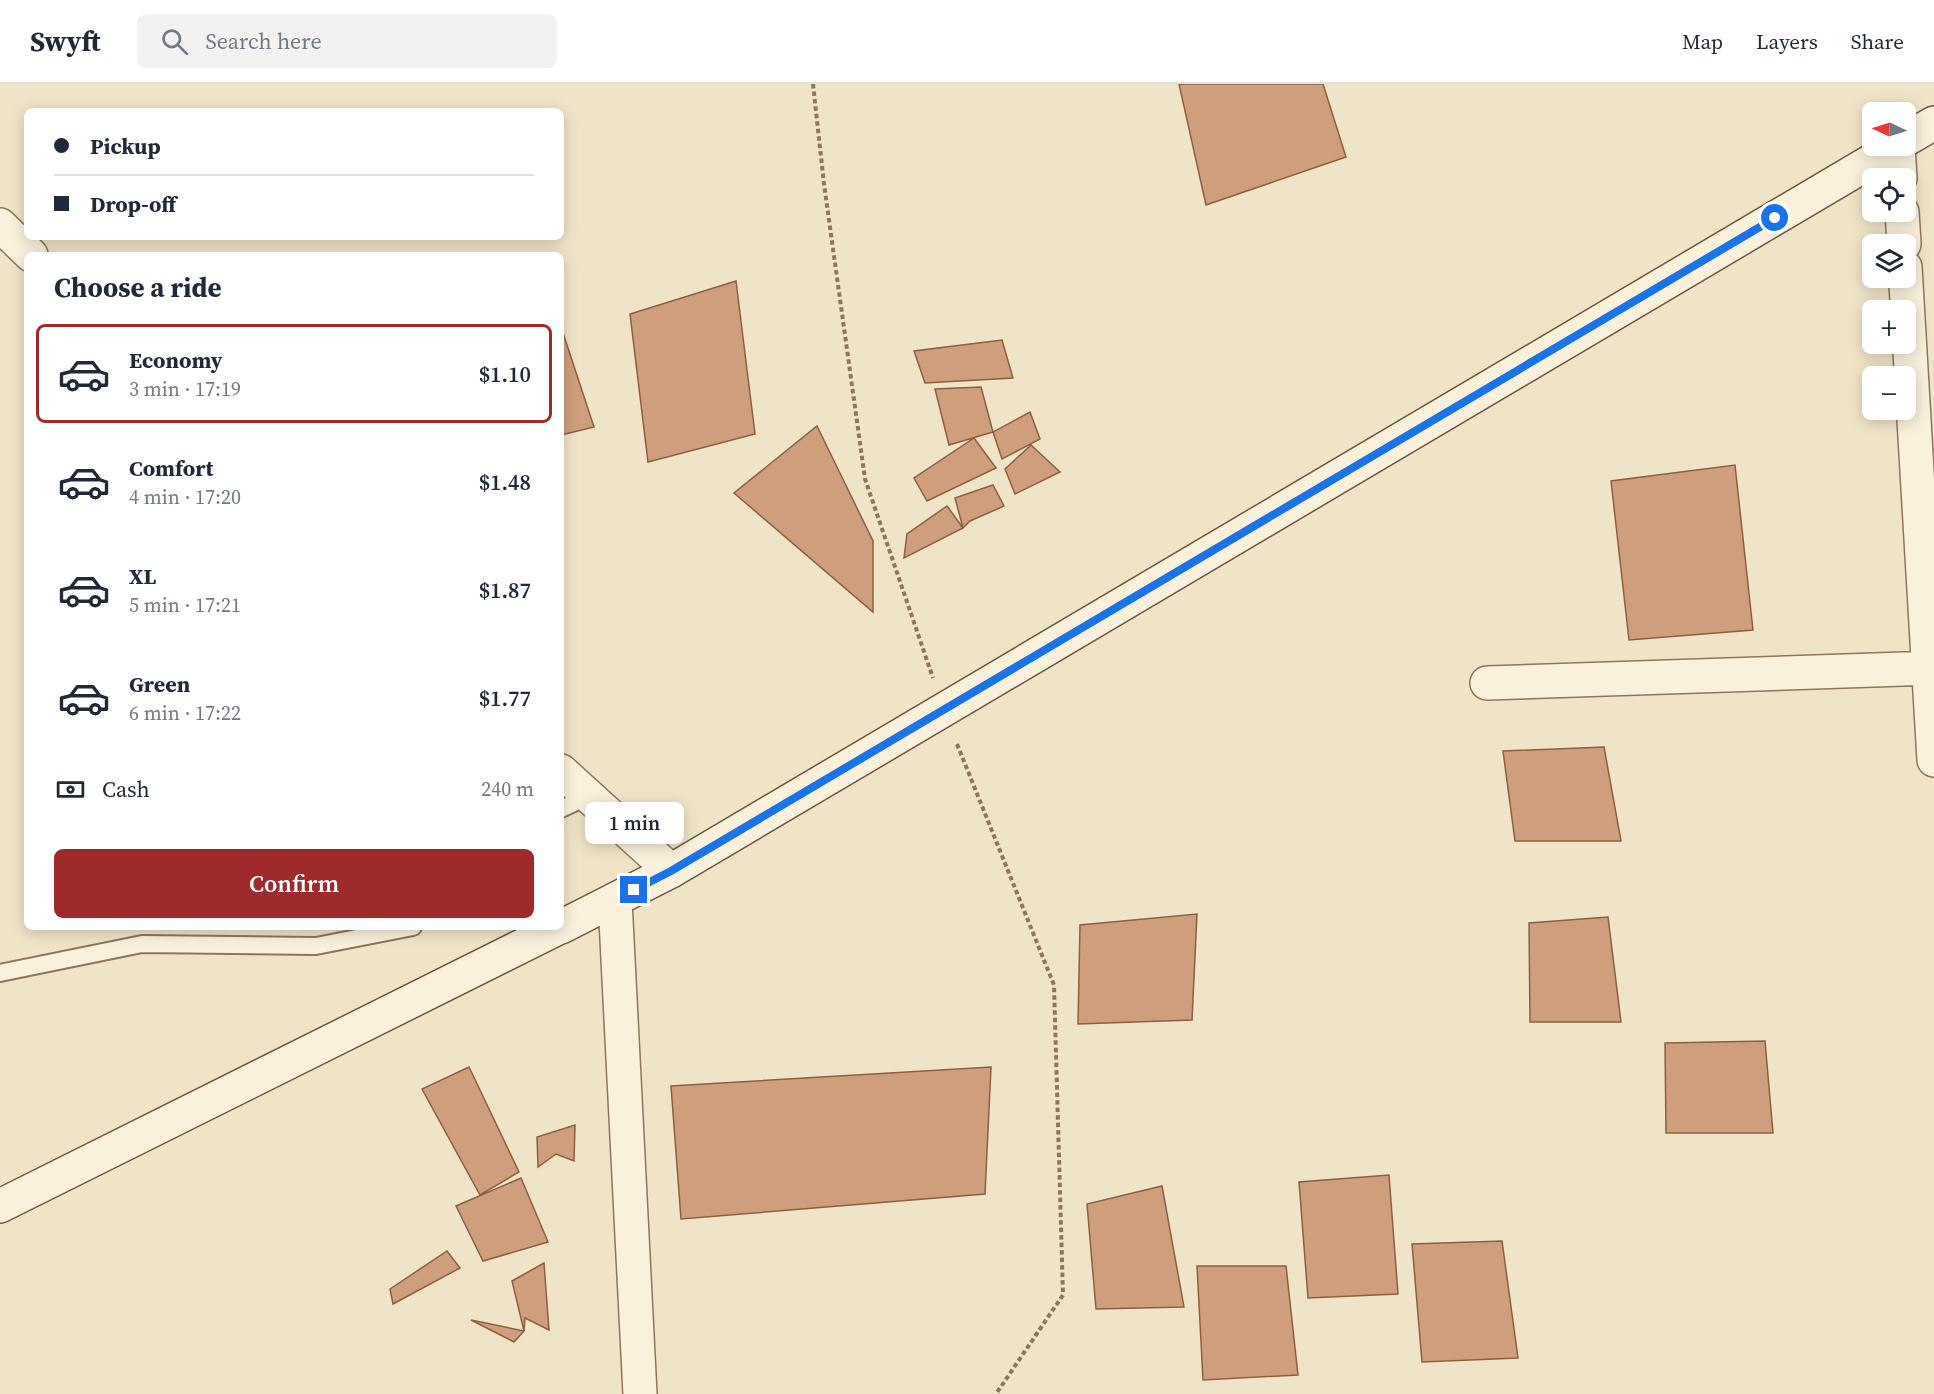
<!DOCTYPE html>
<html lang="en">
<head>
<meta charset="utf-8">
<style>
	body { margin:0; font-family:"Source Serif 4",serif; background:#f2f2f3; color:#1f2937; height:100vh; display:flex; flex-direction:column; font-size:22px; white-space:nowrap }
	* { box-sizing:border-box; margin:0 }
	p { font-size:20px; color:#747a83 }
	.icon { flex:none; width:33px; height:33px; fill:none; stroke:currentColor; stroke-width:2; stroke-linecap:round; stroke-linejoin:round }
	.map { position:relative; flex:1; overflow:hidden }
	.side { position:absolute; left:24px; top:168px; width:540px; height:678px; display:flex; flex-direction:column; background:#fff; border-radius:9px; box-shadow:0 3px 15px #0003 }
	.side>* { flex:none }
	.top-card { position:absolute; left:24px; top:24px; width:540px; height:132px; border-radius:9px; box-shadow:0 3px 15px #0003; display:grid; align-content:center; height:132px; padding:0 30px; background:#fff }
	.needle { width:39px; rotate:274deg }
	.fabs { position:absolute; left:1862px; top:18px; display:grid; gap:12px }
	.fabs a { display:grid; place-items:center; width:54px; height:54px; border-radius:9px; background:#fff; box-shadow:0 3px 15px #0003; font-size:30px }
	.end { position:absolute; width:27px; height:27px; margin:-14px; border:8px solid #1a73e8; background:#fff; box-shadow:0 0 0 3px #fff }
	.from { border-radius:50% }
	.bubble { position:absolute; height:42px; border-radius:9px; background:#fff; box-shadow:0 3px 15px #0003; font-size:20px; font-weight:600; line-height:42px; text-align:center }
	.top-card b { display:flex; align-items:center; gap:21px; height:57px; font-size:22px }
	.top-card b+b { border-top:2px solid #e0e1e3 }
	.top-card i { width:15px; height:15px; background:#1f2937 }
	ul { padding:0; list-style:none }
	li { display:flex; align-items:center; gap:18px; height:99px; margin:0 12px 9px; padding:0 18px; border:3px solid transparent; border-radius:9px }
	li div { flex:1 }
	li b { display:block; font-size:22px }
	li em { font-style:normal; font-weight:600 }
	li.selected { border-color:#9e2a2b }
	li>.icon { width:54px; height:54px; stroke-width:1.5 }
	h2 { padding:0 30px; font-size:27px; line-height:72px }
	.pay { display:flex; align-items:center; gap:15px; height:66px; padding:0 30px; font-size:22px }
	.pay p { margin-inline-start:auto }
	.action { display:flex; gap:12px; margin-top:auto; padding:12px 30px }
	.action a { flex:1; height:69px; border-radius:9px; background:#9e2a2b; color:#fff; font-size:24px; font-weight:600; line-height:69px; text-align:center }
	header { display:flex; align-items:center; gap:36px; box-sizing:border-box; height:84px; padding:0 30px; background:#fff; border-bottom:2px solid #e0e1e3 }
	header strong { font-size:28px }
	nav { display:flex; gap:33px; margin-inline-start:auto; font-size:21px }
	.search { width:420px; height:54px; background:#f2f2f3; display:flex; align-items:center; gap:15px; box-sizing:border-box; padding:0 21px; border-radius:9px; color:#747a83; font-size:22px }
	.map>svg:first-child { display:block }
</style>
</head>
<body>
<header>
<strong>Swyft</strong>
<div class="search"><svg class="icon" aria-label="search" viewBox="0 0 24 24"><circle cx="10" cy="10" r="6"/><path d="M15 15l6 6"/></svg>Search here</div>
<nav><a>Map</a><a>Layers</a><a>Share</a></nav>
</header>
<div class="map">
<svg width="1934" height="1310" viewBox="0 0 1934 1310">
	<rect width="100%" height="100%" fill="#f0e4c8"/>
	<path fill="#cf9f7d" stroke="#8d5f41" stroke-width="1.5" d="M1179,0H1323L1346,73L1206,121Z
		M736,197L755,350L648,378L630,230Z
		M563,249L594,343L561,351V250Z
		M1002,256L1013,294L925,299L914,267Z
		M981,303L993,348L949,361L935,305Z
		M1030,328L1040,355L1002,375L993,348Z
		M817,342L873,457V528L734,409Z
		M974,354L996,384L927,417L914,394Z
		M1031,361L1060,388L1015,410L1005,385Z
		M1735,381L1753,546L1629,556L1611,397Z
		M993,401L1004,422L970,437L963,444L955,414Z
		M947,422L963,444L904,474L907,450Z
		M1604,663L1621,757H1515L1503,667Z
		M1197,830L1192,936L1078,940L1080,841Z
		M1608,833L1621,938H1530L1529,839Z
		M1765,957L1773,1049H1666L1665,959Z
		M469,983L519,1088L480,1111L422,1005Z
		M991,983L985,1110L681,1135L671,1002Z
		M575,1041L574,1077L556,1070L538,1083L537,1053Z
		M1389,1091L1398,1210L1308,1214L1299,1098Z
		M521,1094L548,1158L483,1177L456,1122Z
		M1162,1102L1184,1223L1096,1225L1087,1120Z
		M1502,1157L1518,1274L1422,1278L1412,1160Z
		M447,1167L460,1184L393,1220L390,1205Z
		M544,1179L549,1246L525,1234L524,1247L512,1197Z
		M1197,1182H1286L1298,1291L1203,1296Z
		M471,1236L524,1247L514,1258Z"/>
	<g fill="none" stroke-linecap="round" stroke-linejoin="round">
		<defs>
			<path id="lane" d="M561,725L589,712
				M0,889L142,860L316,862L413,843"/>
			<path id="street" d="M1898,62L1900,94
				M1902,128L1904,160
				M0,141L31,171
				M1905,183L1934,676
				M1487,599L1934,584
				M561,687L671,787
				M615,816L640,1310"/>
			<path id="secondary" d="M1905,56L1934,39
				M561,843L671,787L1897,62
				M0,1122L560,843"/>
		</defs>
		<use href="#lane" stroke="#8d765c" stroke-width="20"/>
		<use href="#street" stroke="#8d765c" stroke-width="36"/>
		<use href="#secondary" stroke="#6f573f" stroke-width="36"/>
		<path stroke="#8d765c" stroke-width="4" stroke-dasharray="4.5 3" stroke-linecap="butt" d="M813,0L824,100L865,395L933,594
			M957,660L1054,901L1063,1211L996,1310"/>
		<use href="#lane" stroke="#faf1dc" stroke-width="16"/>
		<use href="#street" stroke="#faf1dc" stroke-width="33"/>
		<use href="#secondary" stroke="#faf1dc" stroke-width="33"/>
	</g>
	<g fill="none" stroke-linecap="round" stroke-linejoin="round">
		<path stroke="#1a73e8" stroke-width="8" d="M634,806L671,787L1775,134"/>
	</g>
</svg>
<div class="fabs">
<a><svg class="needle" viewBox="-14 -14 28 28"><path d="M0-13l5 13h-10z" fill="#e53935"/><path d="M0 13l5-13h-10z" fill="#747a83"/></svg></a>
<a><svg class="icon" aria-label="locate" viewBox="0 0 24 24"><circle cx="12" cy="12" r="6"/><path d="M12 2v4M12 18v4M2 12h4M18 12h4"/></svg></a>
<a><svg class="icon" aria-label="layers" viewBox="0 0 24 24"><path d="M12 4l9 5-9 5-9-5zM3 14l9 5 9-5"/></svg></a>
<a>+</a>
<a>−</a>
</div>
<i class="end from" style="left:1775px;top:134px"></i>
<i class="end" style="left:634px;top:806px"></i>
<div class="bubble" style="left:585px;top:718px;width:99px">1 min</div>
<div class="top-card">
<b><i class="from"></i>Pickup</b>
<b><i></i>Drop-off</b>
</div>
<section class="side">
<h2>Choose a ride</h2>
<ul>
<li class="selected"><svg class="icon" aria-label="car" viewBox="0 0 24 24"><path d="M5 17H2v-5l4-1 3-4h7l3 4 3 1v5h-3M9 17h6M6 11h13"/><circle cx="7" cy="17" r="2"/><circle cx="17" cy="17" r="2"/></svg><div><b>Economy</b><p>3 min · 17:19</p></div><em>$1.10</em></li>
<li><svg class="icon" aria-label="car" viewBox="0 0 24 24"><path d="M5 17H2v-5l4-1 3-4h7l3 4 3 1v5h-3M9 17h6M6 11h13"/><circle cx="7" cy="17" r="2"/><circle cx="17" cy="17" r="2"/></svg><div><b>Comfort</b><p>4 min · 17:20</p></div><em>$1.48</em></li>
<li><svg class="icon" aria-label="car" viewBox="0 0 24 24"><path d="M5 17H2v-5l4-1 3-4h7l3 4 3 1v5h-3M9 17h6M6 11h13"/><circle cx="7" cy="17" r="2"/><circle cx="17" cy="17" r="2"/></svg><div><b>XL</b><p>5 min · 17:21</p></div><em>$1.87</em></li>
<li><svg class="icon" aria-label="car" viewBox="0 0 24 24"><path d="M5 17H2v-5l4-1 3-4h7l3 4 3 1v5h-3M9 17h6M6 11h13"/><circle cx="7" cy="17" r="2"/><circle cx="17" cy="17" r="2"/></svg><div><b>Green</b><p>6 min · 17:22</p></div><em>$1.77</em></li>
</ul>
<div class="pay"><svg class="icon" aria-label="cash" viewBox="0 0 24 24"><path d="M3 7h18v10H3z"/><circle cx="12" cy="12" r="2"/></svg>Cash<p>240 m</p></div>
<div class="action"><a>Confirm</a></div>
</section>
</div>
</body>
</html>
